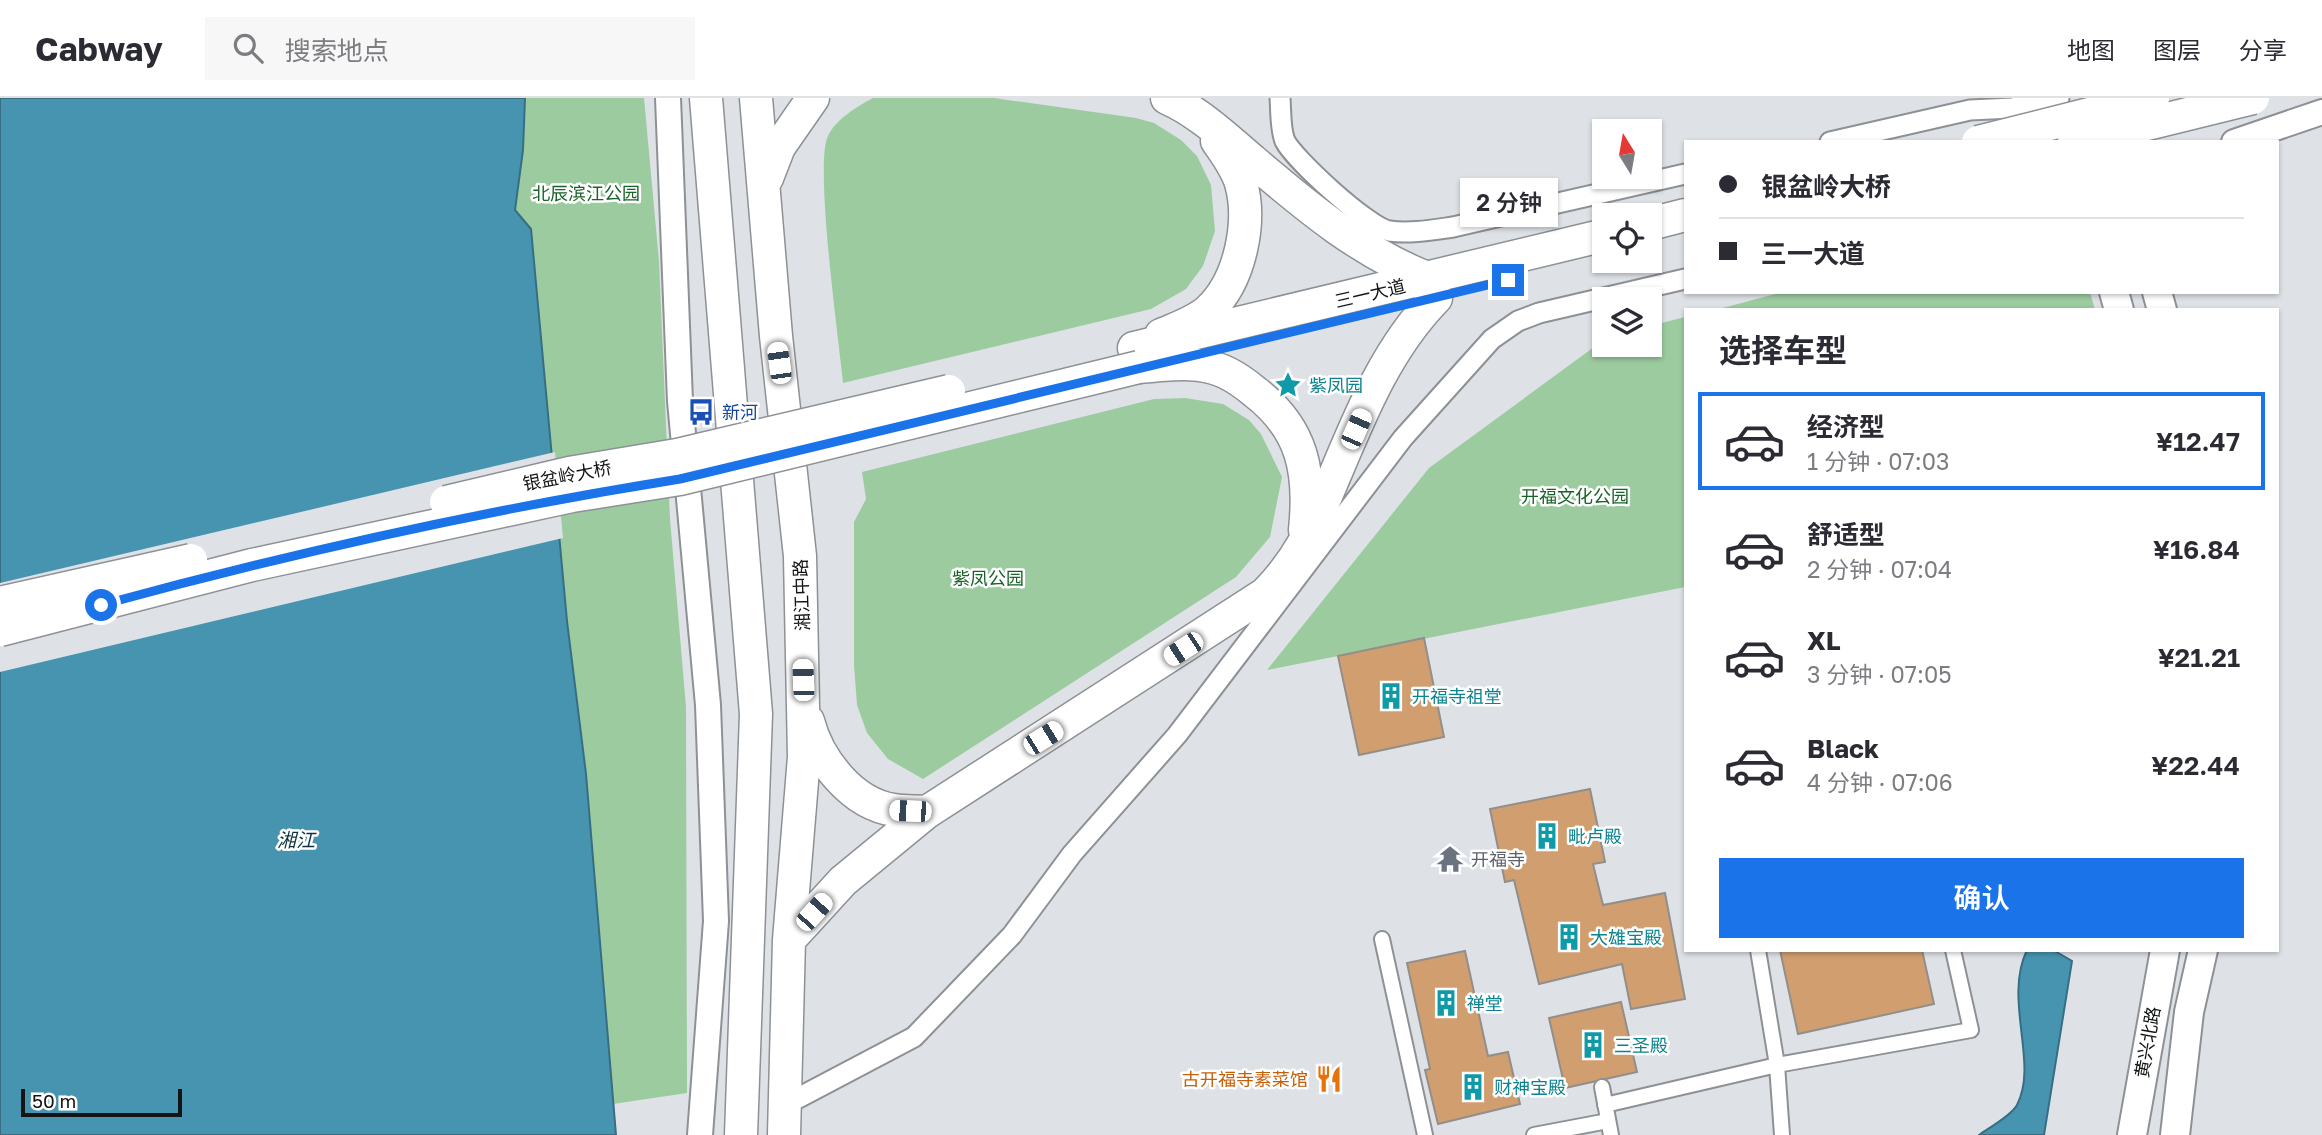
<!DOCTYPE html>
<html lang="zh">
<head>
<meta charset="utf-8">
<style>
	body { margin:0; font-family:"Golos Text","Noto Sans SC",sans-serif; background:#f7f7f7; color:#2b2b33; height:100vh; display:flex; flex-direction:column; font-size:26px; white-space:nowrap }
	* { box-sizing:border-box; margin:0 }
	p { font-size:23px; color:#7c7c81 }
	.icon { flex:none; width:38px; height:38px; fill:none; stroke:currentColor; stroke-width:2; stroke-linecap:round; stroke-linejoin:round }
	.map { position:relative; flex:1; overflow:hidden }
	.side { position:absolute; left:1684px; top:210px; width:595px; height:644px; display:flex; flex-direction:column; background:#fff; border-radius:0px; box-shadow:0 2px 5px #0004 }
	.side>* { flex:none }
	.hud { position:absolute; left:1684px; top:42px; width:595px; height:154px; border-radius:0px; box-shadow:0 2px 5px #0004; display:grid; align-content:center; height:154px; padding:0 35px; background:#fff }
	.needle { width:46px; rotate:349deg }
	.fabs { position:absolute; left:1592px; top:21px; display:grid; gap:14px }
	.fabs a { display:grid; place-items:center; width:70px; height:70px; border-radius:0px; background:#fff; box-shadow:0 2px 5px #0004; font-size:35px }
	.scale { position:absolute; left:21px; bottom:18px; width:161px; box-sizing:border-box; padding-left:7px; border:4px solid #121415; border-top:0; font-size:19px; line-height:24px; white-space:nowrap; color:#121415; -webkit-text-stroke:5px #fff; paint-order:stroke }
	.end { position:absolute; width:32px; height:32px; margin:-16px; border:9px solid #1a73e8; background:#fff; box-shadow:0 0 0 4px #fff }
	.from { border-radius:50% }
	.bubble { position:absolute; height:49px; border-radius:0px; background:#fff; box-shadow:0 2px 5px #0004; font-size:23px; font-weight:600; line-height:49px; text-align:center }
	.car { position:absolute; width:21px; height:42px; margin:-21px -10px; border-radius:9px; box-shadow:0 0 5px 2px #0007; background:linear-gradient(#fff 24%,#345 0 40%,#fff 0 76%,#345 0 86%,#fff 0) }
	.hud b { display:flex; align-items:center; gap:24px; height:66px; font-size:26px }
	.hud b+b { border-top:2px solid #e1e1e2 }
	.hud i { width:18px; height:18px; background:#2b2b33 }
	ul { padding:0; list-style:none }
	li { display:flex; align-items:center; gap:21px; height:98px; margin:0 14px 10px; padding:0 21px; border:4px solid transparent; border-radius:0px }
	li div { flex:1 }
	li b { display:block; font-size:26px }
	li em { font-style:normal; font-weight:600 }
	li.current { border-color:#1a73e8 }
	li>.icon { width:63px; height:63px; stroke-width:1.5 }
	h2 { padding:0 35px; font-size:32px; line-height:84px }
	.primary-button { display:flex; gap:14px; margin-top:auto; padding:14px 35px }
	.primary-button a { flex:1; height:80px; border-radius:0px; background:#1a73e8; color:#fff; font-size:28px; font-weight:600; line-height:80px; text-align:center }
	header { display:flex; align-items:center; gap:42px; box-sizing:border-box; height:98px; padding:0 35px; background:#fff; border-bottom:2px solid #e1e1e2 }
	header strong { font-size:33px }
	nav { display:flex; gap:38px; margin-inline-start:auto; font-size:24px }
	.search { width:490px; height:63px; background:#f7f7f7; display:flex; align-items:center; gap:18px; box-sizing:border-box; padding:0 24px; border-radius:0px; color:#7c7c81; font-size:26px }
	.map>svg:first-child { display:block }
</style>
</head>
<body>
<header>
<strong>Cabway</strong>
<div class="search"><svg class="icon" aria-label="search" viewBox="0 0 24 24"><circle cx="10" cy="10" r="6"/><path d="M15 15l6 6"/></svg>搜索地点</div>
<nav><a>地图</a><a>图层</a><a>分享</a></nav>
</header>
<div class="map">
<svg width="2322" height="1037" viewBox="0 0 2322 1037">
	<rect width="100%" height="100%" fill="#dee2e7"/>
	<path fill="#9ccb9f" d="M525,0H644L659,163L670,421L686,609L687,995L613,1006L586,676L567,523L531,131L515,112L523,52Z
		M873,0H994L1136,20L1154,25L1181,42L1197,58L1211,87L1215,133L1203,168L1186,191L1151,211L843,285C839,243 814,66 828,38C836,21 858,8 873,0Z
		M1783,194H2090L2095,212H1715Z
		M1685,219V489L1267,572L1429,370L1605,241V247H1650V228Z
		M1185,300L1223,306L1249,322L1261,336L1282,379L1270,439L1236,479L923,681L888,661L867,635L857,607L854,567V424L866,401L862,374L1154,301Z"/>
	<path fill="#4794b0" stroke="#376e82" stroke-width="2" d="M0,0H525L523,52L515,112L531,131L567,523L586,676L616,1037H0Z
		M2027,852H2053L2072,863L2044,1037H1979C1990,1029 2011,1018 2017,1007C2039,965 2003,902 2027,852Z"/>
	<path fill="#dee2e7" d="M555,354L563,440L0,574V485Z"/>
	<path fill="#d19f6f" stroke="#928e8a" stroke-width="2" d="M1424,540L1444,639L1359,657L1338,558Z
		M1590,691L1605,764L1593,766L1603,807L1665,795L1685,901L1631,911L1622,866L1539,886L1514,782L1505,784L1490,711Z
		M1780,852H1922L1934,906L1798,936Z
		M1465,853L1488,958L1508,954L1520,1006L1438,1026L1425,972L1430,971L1407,865Z
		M1621,904L1637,974L1565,990L1549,920Z"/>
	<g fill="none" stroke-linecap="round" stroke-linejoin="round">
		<defs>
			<path id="pedestrian" d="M1382,841L1425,1037
				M1758,852L1777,967L1782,1037
				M1602,989L1611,1037
				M1605,1007L1777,967L1971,932L1953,852
				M1534,1037L1608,1023"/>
			<path id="minor" d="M1280,0C1281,12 1280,31 1285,43C1294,61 1368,129 1389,133C1410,136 1432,132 1453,129L1685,76
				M1830,44L1970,12L2012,10L2059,0
				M783,1008L914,939L1012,837L1072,756L1177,637L1403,340L1492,241L1518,223L1539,215L1685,181"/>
			<path id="tertiary" d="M668,0L680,303L708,607L716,823L700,1037
				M2234,44L2322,14"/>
			<path id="secondary" d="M2114,194L2119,212
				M2157,194L2162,212
				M2132,1037L2165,852
				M2175,1037L2189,914L2203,852"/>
			<path id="primary" d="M706,0L756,616L741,1037
				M756,0L776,238L800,458L804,659L789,842L784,1037
				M1167,0C1199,14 1227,41 1253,63C1307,109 1363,156 1430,181
				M767,80L779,49L813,0
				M1161,237C1177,230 1196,224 1209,212C1240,183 1252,125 1241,85C1236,69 1226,56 1217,43
				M1139,269C1164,267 1189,263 1214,270C1229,274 1243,284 1255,294C1303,331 1311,374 1305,432
				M808,623C818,662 852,706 894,712C904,714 916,713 927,714
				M789,842L843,783L927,714L1265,496C1304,457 1316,421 1337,372C1363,310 1389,248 1436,200"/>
			<path id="trunk" d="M1650,126L1685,117
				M1134,250L1605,137"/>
		</defs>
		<use href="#pedestrian" stroke="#8d9196" stroke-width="18"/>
		<use href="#minor" stroke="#8d9196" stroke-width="23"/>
		<use href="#tertiary" stroke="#8d9196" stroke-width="28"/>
		<use href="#secondary" stroke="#8d9196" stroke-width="32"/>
		<use href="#primary" stroke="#8d9196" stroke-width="35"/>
		<use href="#trunk" stroke="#8d9196" stroke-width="35"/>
		<use href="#pedestrian" stroke="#fff" stroke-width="14"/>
		<use href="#minor" stroke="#fff" stroke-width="19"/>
		<use href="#tertiary" stroke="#fff" stroke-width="24"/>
		<use href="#secondary" stroke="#fff" stroke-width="28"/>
		<use href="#primary" stroke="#fff" stroke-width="32"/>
		<use href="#trunk" stroke="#fff" stroke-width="32"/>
		<defs>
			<path id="trunk-bridge" d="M1978,44L2153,0
				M2074,44L2253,0
				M446,404L569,375L677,357L949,293
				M0,505L191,462
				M0,532L252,467L572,398L680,381L1139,269"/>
		</defs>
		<use href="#trunk-bridge" stroke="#8d9196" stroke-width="35" stroke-linecap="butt"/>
		<use href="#trunk-bridge" stroke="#fff" stroke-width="32"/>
	</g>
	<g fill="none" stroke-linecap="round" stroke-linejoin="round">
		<path stroke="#1a73e8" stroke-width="9" d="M101,507C292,455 485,412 680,381L1508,182"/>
	</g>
	<defs>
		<symbol id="sight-bare" viewBox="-9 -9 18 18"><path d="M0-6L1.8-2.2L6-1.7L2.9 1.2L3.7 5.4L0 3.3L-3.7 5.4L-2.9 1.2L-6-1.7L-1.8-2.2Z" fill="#0f9aa8" stroke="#fff" stroke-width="2.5" paint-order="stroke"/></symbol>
		<symbol id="bus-bare" viewBox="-9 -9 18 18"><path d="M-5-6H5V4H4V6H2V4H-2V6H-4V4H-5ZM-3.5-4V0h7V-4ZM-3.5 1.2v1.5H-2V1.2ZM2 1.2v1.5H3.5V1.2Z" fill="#1a4fb4" stroke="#fff" stroke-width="2.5" paint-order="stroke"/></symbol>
		<symbol id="building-bare" viewBox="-9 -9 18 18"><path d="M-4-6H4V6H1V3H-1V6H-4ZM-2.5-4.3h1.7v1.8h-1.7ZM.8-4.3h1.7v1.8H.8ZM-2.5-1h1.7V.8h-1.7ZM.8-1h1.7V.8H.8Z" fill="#0f9aa8" stroke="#fff" stroke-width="2.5" paint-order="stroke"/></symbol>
		<symbol id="temple-bare" viewBox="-9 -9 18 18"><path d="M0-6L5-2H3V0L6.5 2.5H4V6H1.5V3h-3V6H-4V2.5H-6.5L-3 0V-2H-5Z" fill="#6b7280" stroke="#fff" stroke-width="2.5" paint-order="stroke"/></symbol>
		<symbol id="restaurant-bare" viewBox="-9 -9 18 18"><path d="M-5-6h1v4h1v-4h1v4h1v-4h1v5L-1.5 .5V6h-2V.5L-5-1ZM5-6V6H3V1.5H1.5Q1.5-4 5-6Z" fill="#e8710a" stroke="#fff" stroke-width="2.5" paint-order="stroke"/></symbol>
	</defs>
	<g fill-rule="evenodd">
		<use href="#sight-bare" x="1269" y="268" width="38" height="38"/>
		<use href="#bus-bare" x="682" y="295" width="38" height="38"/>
		<use href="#building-bare" x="1372" y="579" width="38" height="38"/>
		<use href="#building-bare" x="1528" y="719" width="38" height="38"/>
		<use href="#temple-bare" x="1431" y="742" width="38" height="38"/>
		<use href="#building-bare" x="1550" y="820" width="38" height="38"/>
		<use href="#building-bare" x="1427" y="886" width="38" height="38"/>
		<use href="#building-bare" x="1574" y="928" width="38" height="38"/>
		<use href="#restaurant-bare" x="1310" y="962" width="38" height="38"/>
		<use href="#building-bare" x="1454" y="970" width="38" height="38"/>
	</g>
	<g text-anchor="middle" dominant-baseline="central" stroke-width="5" stroke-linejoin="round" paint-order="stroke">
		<g font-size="18" fill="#1a6328" stroke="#fff">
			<text x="586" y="95">北辰滨江公园</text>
			<text x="1575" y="398">开福文化公园</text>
			<text x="988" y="480">紫凤公园</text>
		</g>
		<g font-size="18" fill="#121415" stroke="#fff">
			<text transform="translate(1370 195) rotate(-13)">三一大道</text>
			<text transform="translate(567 377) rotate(-11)">银盆岭大桥</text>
			<text transform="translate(801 497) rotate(-92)">湘江中路</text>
			<text transform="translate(2147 944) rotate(-80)">黄兴北路</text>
		</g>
		<g font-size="18" fill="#0d838f" stroke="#fff" text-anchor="start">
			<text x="1309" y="287">紫凤园</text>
			<text x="1412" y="598">开福寺祖堂</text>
			<text x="1568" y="738">毗卢殿</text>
			<text x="1590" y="839">大雄宝殿</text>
			<text x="1467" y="905">禅堂</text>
			<text x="1614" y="947">三圣殿</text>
			<text x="1494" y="989">财神宝殿</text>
		</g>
		<g font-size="18" fill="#164399" stroke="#fff" text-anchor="start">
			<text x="722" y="314">新河</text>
		</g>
		<g font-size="18" fill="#5b616d" stroke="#fff" text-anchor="start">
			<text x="1471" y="761">开福寺</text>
		</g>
		<g font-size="18" fill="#c56008" stroke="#fff" text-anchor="end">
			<text x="1308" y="981">古开福寺素菜馆</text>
		</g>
		<g font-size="19" font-style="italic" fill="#0e3340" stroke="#fff">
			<text x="296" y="741">湘江</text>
		</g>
	</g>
</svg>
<div class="fabs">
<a><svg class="needle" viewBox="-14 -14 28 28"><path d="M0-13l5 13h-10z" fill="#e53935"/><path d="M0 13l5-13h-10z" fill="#7c7c81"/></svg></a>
<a><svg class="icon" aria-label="locate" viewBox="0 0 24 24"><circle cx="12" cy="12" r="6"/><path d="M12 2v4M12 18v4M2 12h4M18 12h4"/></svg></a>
<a><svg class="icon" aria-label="layers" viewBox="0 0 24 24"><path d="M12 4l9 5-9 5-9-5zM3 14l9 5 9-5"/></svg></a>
</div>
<div class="scale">50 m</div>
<i class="end from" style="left:101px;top:507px"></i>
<i class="end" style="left:1508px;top:182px"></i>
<div class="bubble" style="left:1460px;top:80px;width:98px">2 分钟</div>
<i class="car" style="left:779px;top:265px;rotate:352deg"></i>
<i class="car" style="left:1356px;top:331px;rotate:24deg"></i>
<i class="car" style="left:1183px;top:551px;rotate:237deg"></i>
<i class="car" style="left:803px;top:582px;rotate:358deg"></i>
<i class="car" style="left:1043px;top:640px;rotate:58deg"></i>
<i class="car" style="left:910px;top:713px;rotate:272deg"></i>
<i class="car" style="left:814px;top:814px;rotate:42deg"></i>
<div class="hud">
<b><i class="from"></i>银盆岭大桥</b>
<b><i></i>三一大道</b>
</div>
<section class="side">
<h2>选择车型</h2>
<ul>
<li class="current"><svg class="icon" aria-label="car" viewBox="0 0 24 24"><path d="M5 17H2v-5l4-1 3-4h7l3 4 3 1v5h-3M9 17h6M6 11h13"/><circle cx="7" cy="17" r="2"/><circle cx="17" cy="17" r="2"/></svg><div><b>经济型</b><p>1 分钟 · 07:03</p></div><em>¥12.47</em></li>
<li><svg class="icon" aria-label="car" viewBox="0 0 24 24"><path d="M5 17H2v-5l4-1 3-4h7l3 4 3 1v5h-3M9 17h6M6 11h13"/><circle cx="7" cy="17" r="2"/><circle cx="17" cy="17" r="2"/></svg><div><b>舒适型</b><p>2 分钟 · 07:04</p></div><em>¥16.84</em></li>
<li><svg class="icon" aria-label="car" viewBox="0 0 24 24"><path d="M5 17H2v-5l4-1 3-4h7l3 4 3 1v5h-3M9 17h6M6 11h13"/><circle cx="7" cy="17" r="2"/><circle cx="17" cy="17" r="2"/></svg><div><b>XL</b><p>3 分钟 · 07:05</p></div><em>¥21.21</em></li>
<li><svg class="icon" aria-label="car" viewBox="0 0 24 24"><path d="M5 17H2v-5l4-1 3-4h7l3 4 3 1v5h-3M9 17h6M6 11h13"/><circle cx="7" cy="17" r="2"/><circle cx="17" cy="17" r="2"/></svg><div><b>Black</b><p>4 分钟 · 07:06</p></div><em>¥22.44</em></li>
</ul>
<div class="primary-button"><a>确认</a></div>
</section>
</div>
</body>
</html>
